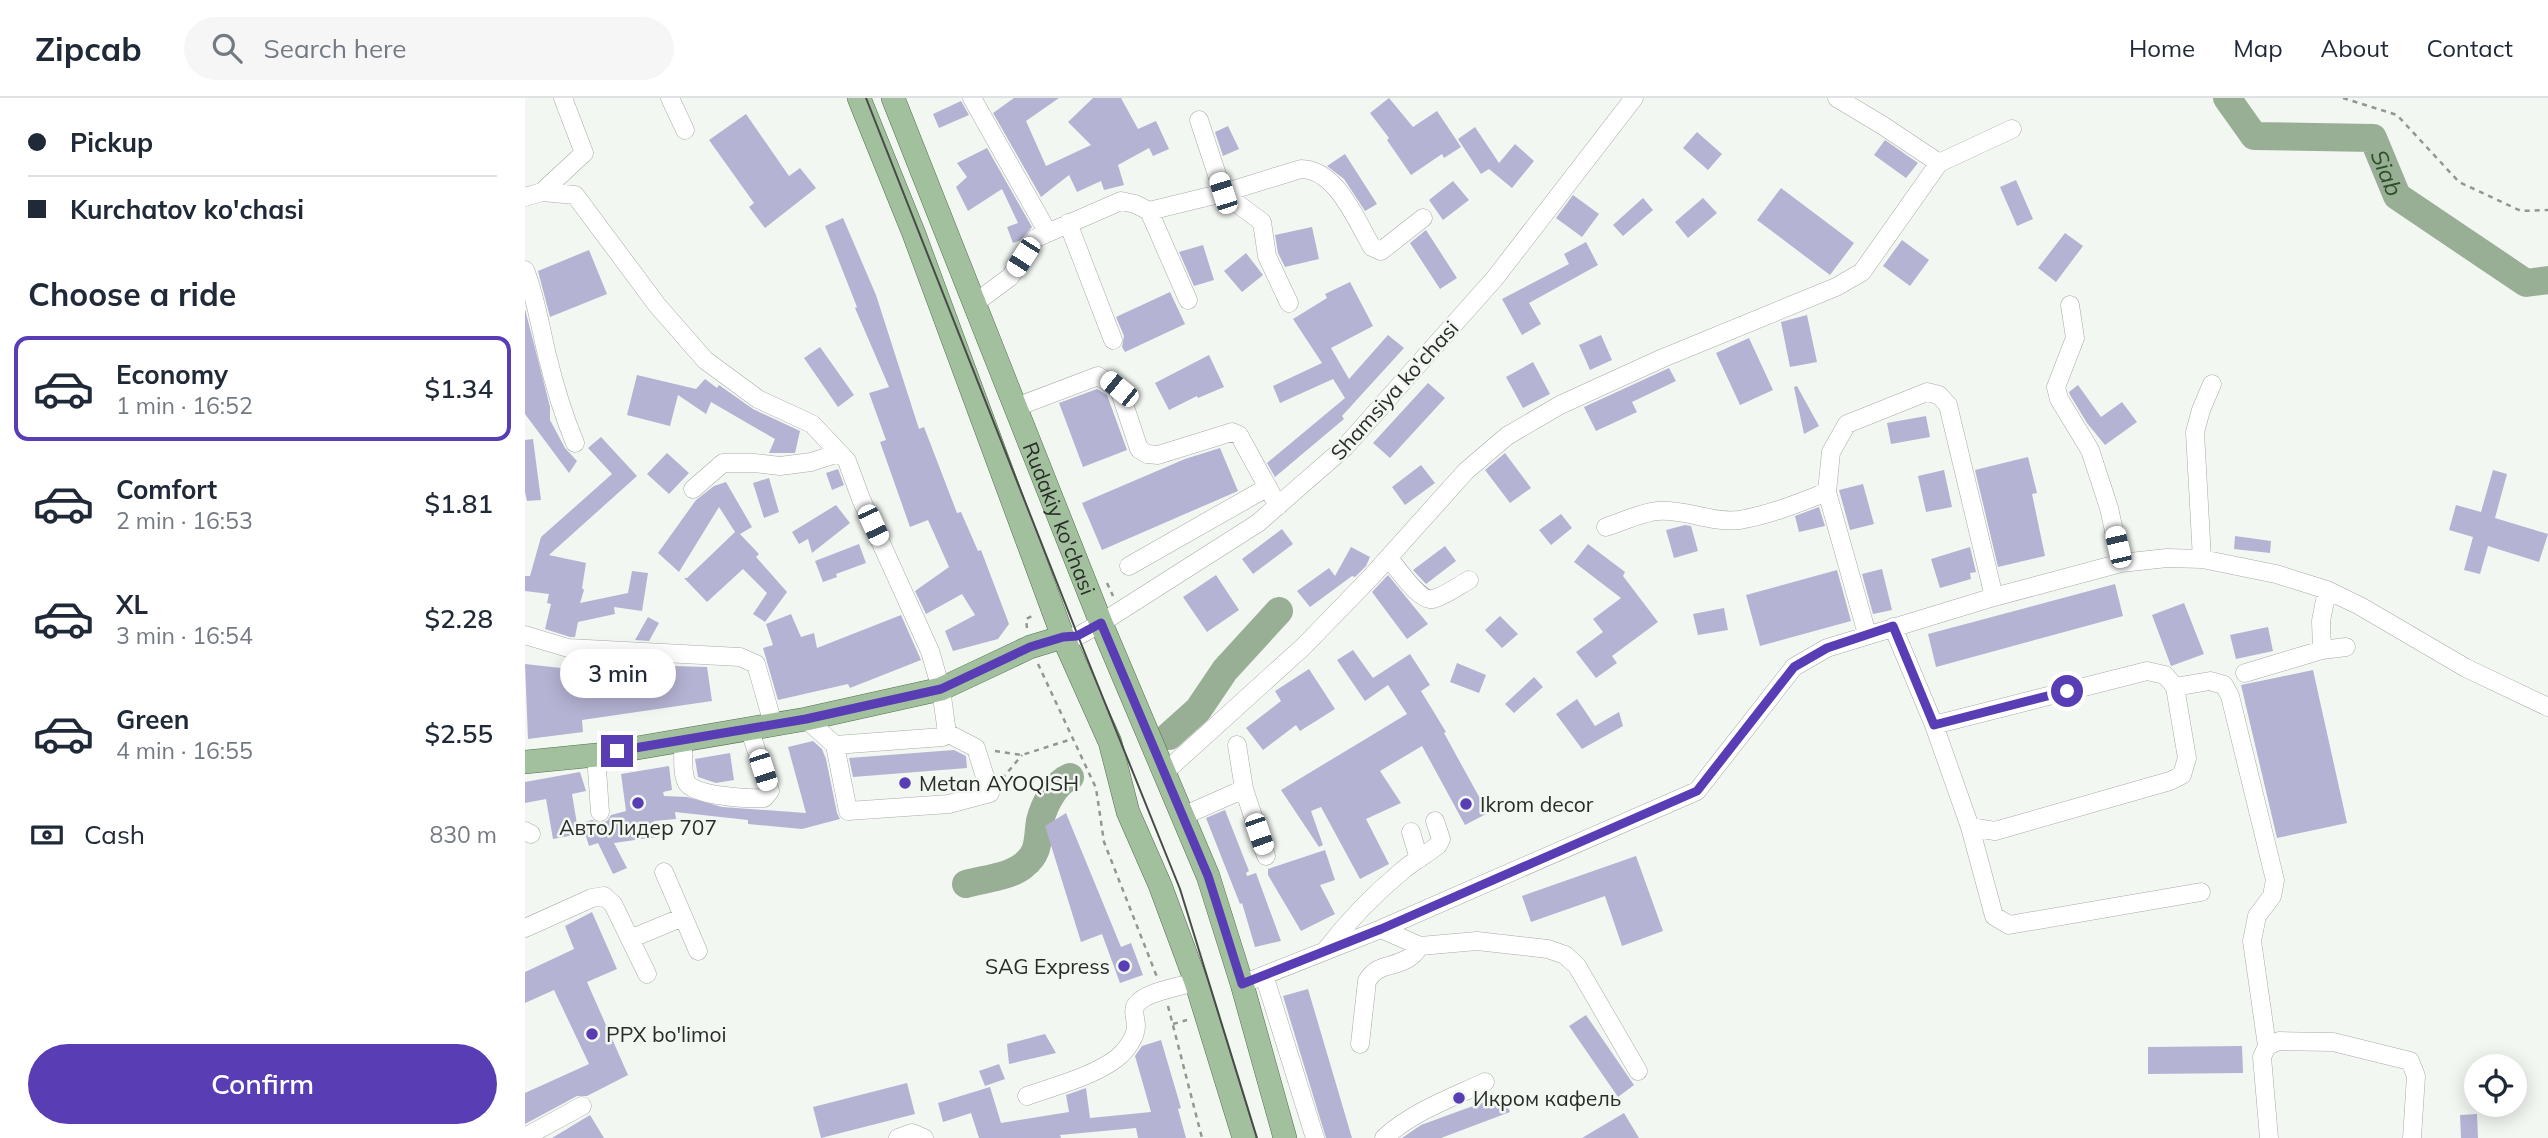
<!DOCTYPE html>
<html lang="en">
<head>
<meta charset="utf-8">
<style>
	body { margin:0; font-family:Mulish,sans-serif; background:#f6f6f7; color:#1f2937; height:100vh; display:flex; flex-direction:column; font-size:26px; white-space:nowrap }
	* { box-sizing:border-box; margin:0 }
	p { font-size:23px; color:#747a83 }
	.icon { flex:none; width:38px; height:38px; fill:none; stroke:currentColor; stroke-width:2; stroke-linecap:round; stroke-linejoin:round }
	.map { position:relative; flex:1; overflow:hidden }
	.sheet { display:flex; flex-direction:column; background:#fff; width:525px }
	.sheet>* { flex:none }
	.hud { display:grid; align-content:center; height:154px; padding:0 28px; background:#fff }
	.tools { position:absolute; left:1939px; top:956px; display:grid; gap:14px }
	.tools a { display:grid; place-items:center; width:63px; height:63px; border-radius:50%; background:#fff; box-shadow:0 4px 18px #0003; font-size:35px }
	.end { position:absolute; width:32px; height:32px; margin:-16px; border:9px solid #583db5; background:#fff; box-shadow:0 0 0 4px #fff }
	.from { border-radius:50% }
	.bubble { position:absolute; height:49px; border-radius:24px; background:#fff; box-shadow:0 4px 18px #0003; font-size:23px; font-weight:600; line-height:49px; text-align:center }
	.car { position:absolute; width:21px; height:42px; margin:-21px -10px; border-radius:9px; box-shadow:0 0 5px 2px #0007; background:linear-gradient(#fff 24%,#345 0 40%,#fff 0 76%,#345 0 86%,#fff 0) }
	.hud b { display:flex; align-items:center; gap:24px; height:66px; font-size:26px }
	.hud b+b { border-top:2px solid #e0e1e3 }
	.hud i { width:18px; height:18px; background:#1f2937 }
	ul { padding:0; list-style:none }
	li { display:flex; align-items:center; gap:21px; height:105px; margin:0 14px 10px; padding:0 14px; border:4px solid transparent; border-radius:14px }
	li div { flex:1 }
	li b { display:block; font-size:26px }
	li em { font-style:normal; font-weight:600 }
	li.selected { border-color:#583db5 }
	li>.icon { width:63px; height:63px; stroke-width:1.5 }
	h2 { padding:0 28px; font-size:32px; line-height:84px }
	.pay { display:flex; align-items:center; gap:18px; height:77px; padding:0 28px; font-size:26px }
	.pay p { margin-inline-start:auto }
	.primary-button { display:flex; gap:14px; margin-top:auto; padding:14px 28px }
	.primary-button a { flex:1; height:80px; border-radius:42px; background:#583db5; color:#fff; font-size:28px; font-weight:600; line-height:80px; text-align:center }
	header { display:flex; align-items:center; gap:42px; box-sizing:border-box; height:98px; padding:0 35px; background:#fff; border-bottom:2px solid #e0e1e3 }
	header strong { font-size:33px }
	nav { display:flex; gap:38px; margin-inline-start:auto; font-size:24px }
	.search { width:490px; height:63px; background:#f6f6f7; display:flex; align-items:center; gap:18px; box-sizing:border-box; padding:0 24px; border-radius:38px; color:#747a83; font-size:26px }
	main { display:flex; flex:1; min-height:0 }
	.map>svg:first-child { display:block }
</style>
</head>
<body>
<header>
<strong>Zipcab</strong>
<div class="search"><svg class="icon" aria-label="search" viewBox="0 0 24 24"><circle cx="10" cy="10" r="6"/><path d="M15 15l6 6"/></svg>Search here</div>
<nav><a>Home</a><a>Map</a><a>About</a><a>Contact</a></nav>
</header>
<main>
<section class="sheet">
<div class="hud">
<b><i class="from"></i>Pickup</b>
<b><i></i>Kurchatov ko'chasi</b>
</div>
<h2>Choose a ride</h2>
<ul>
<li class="selected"><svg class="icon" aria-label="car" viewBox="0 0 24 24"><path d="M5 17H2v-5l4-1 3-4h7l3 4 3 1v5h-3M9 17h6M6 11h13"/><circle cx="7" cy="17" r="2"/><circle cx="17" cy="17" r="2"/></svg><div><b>Economy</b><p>1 min · 16:52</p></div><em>$1.34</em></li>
<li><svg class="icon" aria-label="car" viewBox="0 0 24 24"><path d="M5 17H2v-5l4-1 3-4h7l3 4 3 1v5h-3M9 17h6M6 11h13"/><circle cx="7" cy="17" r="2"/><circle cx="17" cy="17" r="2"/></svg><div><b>Comfort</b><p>2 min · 16:53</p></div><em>$1.81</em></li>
<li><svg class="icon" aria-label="car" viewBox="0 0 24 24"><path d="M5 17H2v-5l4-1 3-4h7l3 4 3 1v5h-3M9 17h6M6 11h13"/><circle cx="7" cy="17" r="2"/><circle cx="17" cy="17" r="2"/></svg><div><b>XL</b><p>3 min · 16:54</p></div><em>$2.28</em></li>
<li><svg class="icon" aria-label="car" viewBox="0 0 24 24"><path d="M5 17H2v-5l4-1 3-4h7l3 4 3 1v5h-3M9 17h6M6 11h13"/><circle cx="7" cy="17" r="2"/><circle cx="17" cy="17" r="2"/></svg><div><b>Green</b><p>4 min · 16:55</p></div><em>$2.55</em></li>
</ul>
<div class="pay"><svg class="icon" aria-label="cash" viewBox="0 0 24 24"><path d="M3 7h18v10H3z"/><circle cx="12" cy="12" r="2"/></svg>Cash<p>830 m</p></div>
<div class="primary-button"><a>Confirm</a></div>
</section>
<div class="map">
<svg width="2023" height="1040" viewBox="0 0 2023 1040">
	<rect width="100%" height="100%" fill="#f3f7f2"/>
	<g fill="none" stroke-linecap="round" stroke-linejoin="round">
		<g stroke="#99af95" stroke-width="28">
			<path id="s1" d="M1702,0L1729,38L1848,40L1872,98L2001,185L2023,182"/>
			<path d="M644,638L673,612L700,572L754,513"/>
			<path d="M441,786C459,781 485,779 499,767C515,754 512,742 515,723C519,707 530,685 545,679"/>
		</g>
	</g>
	<path fill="#b5b3d3" d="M489,0H534L501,23L521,68L566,47L543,24L568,0H596L613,31L631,23L644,51L628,58L624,50L593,67L599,87L579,92L576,83L552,94L544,77L516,99L468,15Z
		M864,0L888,29L912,13L936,49L919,60L917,56L886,77L862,42L864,40L845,15Z
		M436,3L444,17L414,30L408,16Z
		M221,16L264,78L275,70L291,90L240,130L224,109L229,105L184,42Z
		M703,28L714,51L698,58L690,34Z
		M950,29L974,65L990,46L1009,63L987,90L964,71L956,76L933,41Z
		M1172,34L1197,56L1183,72L1158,50Z
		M1360,42L1393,65L1381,80L1349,57Z
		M462,50L507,129L496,142L488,145L482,129L493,125L477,91L443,113L431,89L442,79L432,65Z
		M820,56L852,106L840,113L819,81L802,68Z
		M1491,82L1508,121L1492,128L1475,89Z
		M928,83L944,102L918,122L904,102Z
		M1256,90L1329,145L1305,177L1232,122Z
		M1048,97L1074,116L1057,139L1031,120Z
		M1118,100L1128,112L1098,138L1088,127Z
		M1178,100L1192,115L1163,140L1150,124Z
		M318,120L351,197L394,331L399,329L432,415L436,414L453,453L456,452L484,526L473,541L428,553L420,533L450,517L437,496L401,516L390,493L424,469L403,422L385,429L355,344L361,342L344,295L364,289L330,210L332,209L300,128Z
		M787,129L794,161L760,169L753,155L750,137Z
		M901,132L932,180L915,191L885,145Z
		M1540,135L1558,148L1531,184L1513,170Z
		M1377,142L1404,162L1385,188L1358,168Z
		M1061,144L1073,167L1004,205L1016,226L997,237L977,201L1044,166L1039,156Z
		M678,147L689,182L669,188L654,154Z
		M64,152L82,196L25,219L13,173Z
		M721,155L738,177L717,194L699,173Z
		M825,184L848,228L806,250L824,281L863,237L879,250L817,318L819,321L750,379L742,365L820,300L808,281L755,305L748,288L797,265L768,221L802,200L800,196Z
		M645,194L660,226L600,254L597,249L599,238L591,219Z
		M0,211L25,309V322L40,350L52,363L44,375L0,316Z
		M1282,217L1292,264L1265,269L1256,224Z
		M1076,237L1087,262L1065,272L1054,247Z
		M1224,240L1248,292L1215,307L1191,255Z
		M295,249L329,297L313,309L279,260Z
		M684,257L699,289L673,300L672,298L644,312L630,285Z
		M1008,264L1025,296L998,310L981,279Z
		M1144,270L1151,283L1107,304L1112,314L1071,333L1059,309Z
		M112,277L171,291L180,281L192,290L194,287L228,311L275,333L270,355H244L250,341L186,304L181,316L153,297L145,328L102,317Z
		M903,285L920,300L865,360L848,345Z
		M1553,287L1576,319L1597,304L1612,324L1580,347L1562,325L1545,297L1544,294Z
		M1272,288L1294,328L1279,336L1269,289Z
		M572,291L582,297L602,352L558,369L534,305Z
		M1401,318L1405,339L1366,346L1362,325Z
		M76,339L112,378L24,457L61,465L57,490L59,492L55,505L103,495L107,473L123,475L117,513L89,509L90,516L53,524L50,539H45L20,531L26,506L22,505L24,496L0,493V478H5L16,439L87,376L63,350Z
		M8,341L16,402L2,403L0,394V342Z
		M695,350L713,393L577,452L557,405L660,361Z
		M142,355L164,375L144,396L122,376Z
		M980,355L1006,390L985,405L960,372Z
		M1503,359L1512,395L1507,396L1520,458L1473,469L1450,372Z
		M896,367L910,385L880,407L867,389Z
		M313,371L319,387L307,392L301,375Z
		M1419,372L1427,409L1401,414L1393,378Z
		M1968,372L1982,376L1970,420L2023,436L2014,464L1963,448L1955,476L1939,472L1948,439L1924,432L1931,407L1956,414Z
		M244,380L254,414L239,420L228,385Z
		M201,384L227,429L215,436L234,456L231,459L262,494L240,524L228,516L242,495L218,471L182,504L159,480H162L210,434L194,409L154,474L133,455L171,402L189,388Z
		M1338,386L1349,426L1325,432L1314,392Z
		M311,407L325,425L287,455L283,441L274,446L267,434Z
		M1294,409L1300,428L1274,434L1270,418Z
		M1036,416L1047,430L1026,447L1014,432Z
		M1160,427L1166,428L1173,453L1149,460L1141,432Z
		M757,431L768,446L728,476L717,461Z
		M1710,438L1746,443L1745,455L1709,451Z
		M334,446L341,465L311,476L312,479L298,484L290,463Z
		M1063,446L1100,474L1098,478L1133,524L1087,558L1092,565L1071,580L1051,554L1078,534L1068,521L1096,500L1049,464Z
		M920,448L931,463L901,486L888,472Z
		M826,449L845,459L841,468L830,479L827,478L785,509L772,493L804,470L810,478Z
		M1445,449L1451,474L1445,475L1446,481L1415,490L1406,461Z
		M1357,471L1367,512L1348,516L1337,476Z
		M1312,472L1326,523L1235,548L1221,497Z
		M691,477L714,512L682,534L658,499Z
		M863,477L903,526L882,541L847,494Z
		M1590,486L1598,518L1411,569L1403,536Z
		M1659,505L1679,556L1646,568L1627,517Z
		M1199,510L1203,532L1173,537L1168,516Z
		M266,516L276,539L289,535L292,550L376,517L396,562L325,590L323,586L253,602L238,550L248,547L241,526Z
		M975,518L993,536L977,550L960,532Z
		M123,519L134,525L124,543L110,542Z
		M1743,529L1748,553L1711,561L1705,537Z
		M828,552L848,580L885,556L905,587L896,593L921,634L919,635L963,715L940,727L897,648L855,673L876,705L841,721L864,766L835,781L796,709L786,713L798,747L794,749L756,692L882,616L863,587L840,603L812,562Z
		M932,565L961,577L954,595L925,584Z
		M0,566L54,572L53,568L114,567L182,569L187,603L57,622L58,634L3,641Z
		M784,571L810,611L775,633L771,627L738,652L721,630L756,603L750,593Z
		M1788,572L1822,725L1752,740L1716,587Z
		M1009,579L1018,589L989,615L980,606Z
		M1052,601L1070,628L1094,614L1098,628L1057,651L1031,616Z
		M288,643L297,651L301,661L312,715L315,721L277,731L223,726V722L150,714L151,721L129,723L131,739L89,745L102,770L88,776L73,745L64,748L60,735L28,741L21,701L0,705V684L55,674L61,693L47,696L52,726L67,722L76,725L82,723L86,717L101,713L96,676L144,668L147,692L138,694L139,698L162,699L197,709L281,715L263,649Z
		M429,652L441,658L442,670L328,679L324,660Z
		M205,655L209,682L191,685L173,679L170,661Z
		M700,712L724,773L721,775L722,778L731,775L756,843L730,849L717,805L715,806L681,720Z
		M541,715L596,849L606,845L618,877L595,885L577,836L556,844L520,728Z
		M800,752L810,782L795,787L810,816L776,833L743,777V771Z
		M1111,758L1138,833L1097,848L1080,798L1006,824L997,798Z
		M67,814L92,871L62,884L103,977L62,998H52L0,1026V995L64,966L29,892L0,905V874L49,851L40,828Z
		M783,891L827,1040H801L758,898Z
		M1061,917L1109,987L1093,999L1044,928Z
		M520,936L531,955L484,966L482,946Z
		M636,942L656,1010L653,1011L661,1040H613L611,1030L535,1037L536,1040H454L446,1015L418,1024L413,1005L465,989L476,1025L544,1014L541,997L561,990L565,1020L626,1014L610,958L617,948Z
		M1717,948L1718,975L1623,976V949Z
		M474,966L480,981L460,988L454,973Z
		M382,985L390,1016L296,1040L288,1009Z
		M978,997L985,1014L916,1040H877L896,1027Z
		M1099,1015L1114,1040H1057Z
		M1952,1016L1953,1040H1936L1935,1017Z
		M65,1017L79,1040H27Z"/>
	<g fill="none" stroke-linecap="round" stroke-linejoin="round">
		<defs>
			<path id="minor" d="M145,0L160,32
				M447,0L522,133
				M1312,0L1357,27L1414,65
				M674,22L698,95L737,124L742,158L764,205
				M17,94L59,55L38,0
				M0,99L17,94L50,97L132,207L180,262L233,301L287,326L322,363L336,401L405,553L416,591L422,635L418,639L310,647L281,621
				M624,113L698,95L776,71C811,71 831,122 847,149L856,153L898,120
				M543,125L588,242
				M0,172C11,200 15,228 22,257C29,286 38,316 50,345
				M450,205L485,179L511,140L596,103L610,106L624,113L663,202
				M1545,207L1550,240L1531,289L1534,301L1565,352L1584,410L1596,465
				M491,309L573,278L594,291L614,351L622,356L633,357L707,334L714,337L753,408
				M168,391L198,365H229L255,368L286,364L314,355
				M1081,429C1097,424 1117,414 1133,413C1161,411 1186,425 1214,422C1245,417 1273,405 1302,394
				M864,460C872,470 895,504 908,501C920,498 933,488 944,482
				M1677,461L1670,334L1676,312L1687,286
				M604,468L743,389
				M1368,529L1409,627L1445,729L1469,818L1484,827L1676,794
				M1342,536L1302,394L1306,354L1322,326L1402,294L1414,297L1423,307L1469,499
				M0,537L43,550L215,559L231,566L248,626
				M538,539L553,538L576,525L733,425L820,349L970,180L1109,0
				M1797,552L1821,549
				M1720,575L1797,552L1796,523L1802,492
				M1650,589L1685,583L1699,587L1705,598L1750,782L1747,798L1732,818L1727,843L1742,948
				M1409,627L1622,573L1640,577L1650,589L1662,660L1657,677L1645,683L1470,733L1445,729
				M158,640C159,653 156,675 162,685C170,698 224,701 239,700L245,693L224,630
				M310,647L323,713L424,706L465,695L451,650L422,635
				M712,647L719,691
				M71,657L75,714
				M640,674L779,548L845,480L941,373L982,338L1035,307L1138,260L1311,189L1337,174L1414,65L1487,31
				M658,718L719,691L741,758
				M0,733L6,736
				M886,734L894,761
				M139,774L173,853
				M0,830L67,800L79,798L88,806L122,876
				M856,831L895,848L952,843L1023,851L1040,857L1052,868L1113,973
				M105,841L158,819
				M800,853C823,823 848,797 877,773C888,763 901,757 913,747L916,741L910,723
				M739,877L790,1040
				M717,886L856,831L1172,693L1269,569L1302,550L1469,499L1596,465L1642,460L1677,461L1751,476L1802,492L1835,508L1941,570L2023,609
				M835,946L842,883C855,860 879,874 895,848
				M502,998C530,988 569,978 592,960C601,953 611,939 611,928C611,921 607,913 611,907C619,894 657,888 671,884
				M0,1039L57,1008
				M373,1040L387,1035L399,1040
				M859,1040C887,1014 926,1000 960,984
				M1744,1040L1737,959L1742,948L1754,943L1808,944L1885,963L1891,978L1887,1040"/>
			<g id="major">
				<path d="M334,0L389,136L538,539L585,644L603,714L635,787L671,884L719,1040"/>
				<path id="s2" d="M368,0L576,525L683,778L717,886L760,1040"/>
				<path d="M0,664L71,657L281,621L416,591L505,549L538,539"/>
			</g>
		</defs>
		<use href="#minor" stroke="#a7aba6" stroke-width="19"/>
		<use href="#major" stroke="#50714b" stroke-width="24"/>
		<path stroke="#939693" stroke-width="2.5" stroke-dasharray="5 5" stroke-linecap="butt" d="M1818,0L1872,17L1934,84L1996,113L2023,112
			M582,485L588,498
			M502,530L501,521L509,517
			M513,566L571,690L579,744L632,879
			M470,653L497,657L547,641
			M477,681L497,657
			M643,908L677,1040
			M648,926L662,922"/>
		<use href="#minor" stroke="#fff" stroke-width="18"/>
		<use href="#major" stroke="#a3c09e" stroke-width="23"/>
		<path stroke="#484b48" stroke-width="2" d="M341,0L553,538L655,791L732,1040"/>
	</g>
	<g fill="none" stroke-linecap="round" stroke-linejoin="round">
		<path stroke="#583db5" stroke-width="9" d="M92,653L281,621L416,591L505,549L538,539L552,538L576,525L683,778L717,886L856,831L1172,693L1269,569L1302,550L1368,528L1409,627L1542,593"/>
	</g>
	<g fill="#583db5" stroke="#f3f7f2" stroke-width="2.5">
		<circle cx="380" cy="685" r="7"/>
		<circle cx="113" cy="705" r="7"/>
		<circle cx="941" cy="706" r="7"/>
		<circle cx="599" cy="868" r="7"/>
		<circle cx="67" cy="936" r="7"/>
		<circle cx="934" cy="1000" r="7"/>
	</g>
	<g text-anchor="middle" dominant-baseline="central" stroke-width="5" stroke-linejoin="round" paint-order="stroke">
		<g font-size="21" fill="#2a2c2a" stroke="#f3f7f2">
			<text transform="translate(869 292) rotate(-48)">Shamsiya ko'chasi</text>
			<text stroke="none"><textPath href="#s2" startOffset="452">Rudakiy ko'chasi</textPath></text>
		</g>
		<g font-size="21" fill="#2a2c2a" stroke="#f3f7f2" text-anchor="start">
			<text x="394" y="685">Metan AYOQISH</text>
			<text x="955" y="706">Ikrom decor</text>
			<text x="113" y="729" text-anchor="middle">АвтоЛидер 707</text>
			<text x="585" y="868" text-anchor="end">SAG Express</text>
			<text x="81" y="936">PPX bo'limoi</text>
			<text x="948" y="1000">Икром кафель</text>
		</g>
		<g font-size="23" font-style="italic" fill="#2e5028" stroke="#f3f7f2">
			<text stroke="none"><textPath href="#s1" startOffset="203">Siab</textPath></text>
		</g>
	</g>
</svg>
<div class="tools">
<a><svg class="icon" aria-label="locate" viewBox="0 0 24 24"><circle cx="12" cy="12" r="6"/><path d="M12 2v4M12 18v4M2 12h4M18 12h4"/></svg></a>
</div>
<i class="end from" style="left:1542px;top:593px"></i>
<i class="end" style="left:92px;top:653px"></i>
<div class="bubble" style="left:35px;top:551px;width:116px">3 min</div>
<i class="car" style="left:698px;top:95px;rotate:342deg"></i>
<i class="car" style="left:498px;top:159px;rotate:213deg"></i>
<i class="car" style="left:594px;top:291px;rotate:309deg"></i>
<i class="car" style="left:348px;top:427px;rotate:155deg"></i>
<i class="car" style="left:1593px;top:449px;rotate:347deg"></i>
<i class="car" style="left:238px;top:672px;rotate:162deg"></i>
<i class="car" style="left:734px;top:736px;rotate:161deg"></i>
</div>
</main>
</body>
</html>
